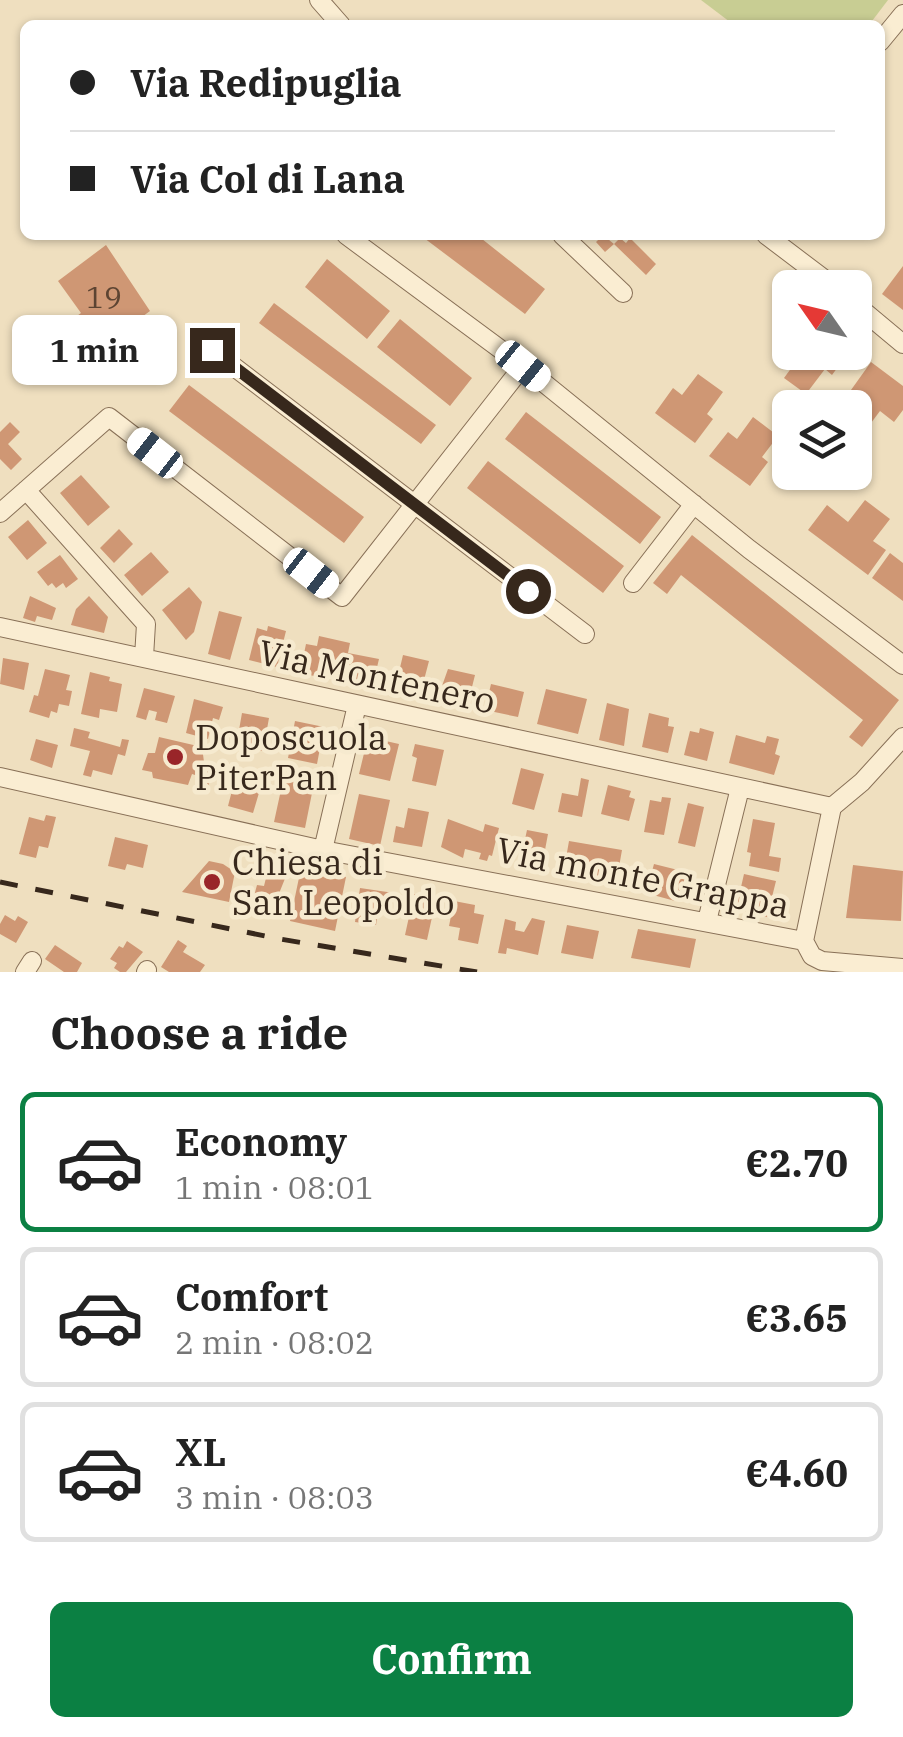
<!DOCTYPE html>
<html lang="en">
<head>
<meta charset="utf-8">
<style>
	body { margin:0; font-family:"IBM Plex Serif",serif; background:#f2f2f2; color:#222; height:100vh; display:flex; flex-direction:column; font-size:38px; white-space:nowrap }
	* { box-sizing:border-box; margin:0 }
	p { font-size:32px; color:#767676 }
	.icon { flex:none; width:55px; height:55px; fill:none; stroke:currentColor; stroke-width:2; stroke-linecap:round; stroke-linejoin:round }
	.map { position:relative; height:972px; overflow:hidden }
	.side { display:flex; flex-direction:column; background:#fff; flex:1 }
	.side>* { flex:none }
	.guide { position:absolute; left:20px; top:20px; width:865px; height:220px; border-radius:15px; box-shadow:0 2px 8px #0004; display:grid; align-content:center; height:220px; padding:0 50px; background:#fff }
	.needle { width:65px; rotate:304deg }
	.tools { position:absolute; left:772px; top:270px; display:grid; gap:20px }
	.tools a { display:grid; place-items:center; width:100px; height:100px; border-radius:15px; background:#fff; box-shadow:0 2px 8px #0004; font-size:50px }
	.end { position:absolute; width:45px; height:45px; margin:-22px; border:12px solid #37281c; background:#fff; box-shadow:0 0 0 5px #fff }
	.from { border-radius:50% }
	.bubble { position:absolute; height:70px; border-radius:15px; background:#fff; box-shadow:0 2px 8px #0004; font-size:32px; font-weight:700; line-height:70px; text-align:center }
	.car { position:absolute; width:30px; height:60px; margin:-30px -15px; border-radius:12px; box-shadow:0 0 8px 2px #0007; background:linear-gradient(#fff 24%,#345 0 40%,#fff 0 76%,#345 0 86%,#fff 0) }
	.guide b { display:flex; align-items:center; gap:35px; height:95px; font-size:38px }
	.guide b+b { border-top:2px solid #e0e0e0 }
	.guide i { width:25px; height:25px; background:#222 }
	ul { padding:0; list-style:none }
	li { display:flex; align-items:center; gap:30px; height:140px; margin:0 20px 15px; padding:0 30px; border:5px solid #e0e0e0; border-radius:15px }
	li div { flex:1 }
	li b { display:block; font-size:38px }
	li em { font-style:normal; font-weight:700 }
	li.selected { border-color:#0b8043 }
	li>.icon { width:90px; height:90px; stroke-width:1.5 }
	h2 { padding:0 50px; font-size:45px; line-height:120px }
	.button { display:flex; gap:20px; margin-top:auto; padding:20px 50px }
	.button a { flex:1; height:115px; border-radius:15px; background:#0b8043; color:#fff; font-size:40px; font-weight:700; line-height:115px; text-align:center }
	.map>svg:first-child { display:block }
</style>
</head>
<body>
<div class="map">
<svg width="903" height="972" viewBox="0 0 903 972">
	<rect width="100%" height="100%" fill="#efdfbf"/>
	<path fill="#c8cd93" d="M701,0H888L869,25H734Z"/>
	<path fill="#cf9774" d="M420,235H477L545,289L525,314Z
		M603,235L614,244L620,238L626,243L630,238L656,264L646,275L614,244L605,252L596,242Z
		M106,245L150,311L105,344L115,354L86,376L55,332L81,313L58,281Z
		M327,259L390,311L367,339L305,287Z
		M903,266V310L882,294Z
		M274,303L436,425L421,444L259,323Z
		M400,319L472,378L450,406L377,347Z
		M803,352H849L832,375L825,369L806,394L784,378Z
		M871,362L903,386V410L894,422L880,411L859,439L855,437V408H850L859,396L851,390Z
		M698,374L723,392L707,414L713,419L695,443L655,413L673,388L682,395Z
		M189,385L364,517L344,543L169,411Z
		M526,412L661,517L640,544L505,439Z
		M753,417L778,436L762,457L768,462L750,486L709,456L728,432L737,439Z
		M10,422L20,432L8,444L22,459L11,470L0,459V432Z
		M488,461L624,566L603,593L467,488Z
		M81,475L110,507L88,526L60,493Z
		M865,500L890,519L873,541L886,550L868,575L808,530L827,505L848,522Z
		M28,520L47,543L27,560L8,537Z
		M119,529L133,544L114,563L100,548Z
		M692,535L899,700L862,747L849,737L863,720L681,575L667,594L653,583Z
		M151,552L169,572L142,596L124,575Z
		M890,553L903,563V601L872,578Z
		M60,555L78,579L66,588L63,583L56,588L52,583L48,586L37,572Z
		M189,587L202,602L194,632L186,640L162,610Z
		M30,596L56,608L52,620L37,616L35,622L23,618Z
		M89,596L108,617L104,633L71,625L76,609Z
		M219,611L242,617L230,660L208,654Z
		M268,626L286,631L277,667L249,660L257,628L267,631Z
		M319,636L350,643L348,653L379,659L372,688L300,673L306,644L317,646Z
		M403,655L429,661L419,699L394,693Z
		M3,658L29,663L24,690L0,684Z
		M45,669L70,675L66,690L72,691L69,706L59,704L57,713L51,711L49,718L29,712L34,695L38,696Z
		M448,669L475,675L468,703L454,699L453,707L436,703Z
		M90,672L110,677L109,681L122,684L117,712L100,709L99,718L81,714Z
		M491,684L524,692L518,717L485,710Z
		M144,688L175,696L167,723L155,720L157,712L149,710L146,720L136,717Z
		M546,689L587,699L578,734L537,724Z
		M194,699L223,707L219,720L213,718L208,739L186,733Z
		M607,703L629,709L624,746L599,740Z
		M242,713L269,718L263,751L236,747Z
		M649,713L669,718L668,726L674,727L668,753L642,747Z
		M295,721L324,727L317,764L288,758Z
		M74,728L90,732L88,738L120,747L122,739L129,740L125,756L118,754L112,775L93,770L91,777L83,775L90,751L70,746Z
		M700,728L714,732L707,761L684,755L690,731L699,733Z
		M736,735L765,743L767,736L779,739L775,754L780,756L774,775L729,763Z
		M159,737L202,747L204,762L201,763L214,767L208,787L199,784L201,777L192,774L188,785L153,778L152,772L142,770L148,753H155Z
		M368,737L399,744L390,781L359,774Z
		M36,739L58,745L52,768L30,760Z
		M415,744L444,750L436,786L412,781L417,758L412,756Z
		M521,768L544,774L534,810L512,804Z
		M284,776L314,783L305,828L274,822Z
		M581,778L589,780L582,817L558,812L562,793L578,796Z
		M235,779L261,786L253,813L228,806Z
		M608,785L631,791L629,797L635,799L629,821L601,814Z
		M359,794L390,800L380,846L349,839Z
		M662,797L671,798L664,835L644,832L650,800L661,802Z
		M688,803L704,807L695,847L678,843Z
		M408,808L429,812L422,847L393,842L396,826L404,828Z
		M46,815L56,817L48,848L39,846L36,858L19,854L29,817L44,821Z
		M448,819L483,832L485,824L499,828L492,856L489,855L487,861L479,859L481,853L465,849L463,858L441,847Z
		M753,819L775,823L769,856L781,858L779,872L749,866L751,853L747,852Z
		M527,830L548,834L541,871L519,867Z
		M115,837L148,845L143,868L127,864L125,870L108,866Z
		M569,841L622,850L616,884L563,875Z
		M209,861L223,864L235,872L229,902L182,892Z
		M654,864L694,874L691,887L687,886L685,893L678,891L675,901L646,893Z
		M853,865L903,871L901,921L846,918Z
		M269,866L288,871L274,906L253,900L257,885L264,886Z
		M301,868L346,877L335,931L290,921Z
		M744,874L776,881L767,917L736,909Z
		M360,888L394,893L390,915L378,913L376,925L355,922Z
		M414,894L436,899L427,940L405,935Z
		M454,901L475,905L474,913L484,915L478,944L458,940L460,928L449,926Z
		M5,915L15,921L18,916L28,922L16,943L0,934V924Z
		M532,918L545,921L538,955L507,948L506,954L498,953L505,919L516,922L515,930L524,932Z
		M567,925L599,931L593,959L561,953Z
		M638,929L696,939L690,968L631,958Z
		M178,940L187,946L183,952L205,965L200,972H169L161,967Z
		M127,941L143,952L126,972H120L114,968L117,963L110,959L119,946L123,948Z
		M55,945L82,963L77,972H64L45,959Z"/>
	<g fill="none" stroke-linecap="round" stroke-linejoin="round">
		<defs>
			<path id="minor" d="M319,0L341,25
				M880,42L903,14
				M346,235L523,366L749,549L903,665
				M562,235L623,293
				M766,235L836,288
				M855,304L903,344
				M212,350L585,634
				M26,490L146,624L144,657
				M0,513L109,417L342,597L523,366
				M633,583L694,504
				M0,627L832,807L862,782L903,737
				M0,777L323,850L804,941
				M832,807L804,941L812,956L822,961L903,968
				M323,850L357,705
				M707,921L740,788
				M25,972L32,961
				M146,972L147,970"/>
		</defs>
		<use href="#minor" stroke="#887057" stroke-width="20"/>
		<use href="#minor" stroke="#faedd2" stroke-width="18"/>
		<path stroke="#37281c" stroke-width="5" stroke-dasharray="18 18" stroke-linecap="butt" d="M0,882L280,939L477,972"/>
	</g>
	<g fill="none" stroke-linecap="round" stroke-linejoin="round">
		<path stroke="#37281c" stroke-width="12" d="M212,350L528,591"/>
	</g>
	<g fill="#992529" stroke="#f6eacf" stroke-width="4">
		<circle cx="175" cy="757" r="10"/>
		<circle cx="212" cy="882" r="10"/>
	</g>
	<g text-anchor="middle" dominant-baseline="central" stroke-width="9" stroke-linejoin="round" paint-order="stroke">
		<g font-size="30" fill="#5d4432">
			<text x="104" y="296">19</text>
		</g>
		<g font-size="35" fill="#37281c" stroke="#f6eacf">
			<text transform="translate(377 676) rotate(12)">Via Montenero</text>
			<text transform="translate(643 877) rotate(11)">Via monte Grappa</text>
		</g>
		<g font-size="35" fill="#37281c" stroke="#f6eacf" text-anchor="start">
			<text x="195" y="737">Doposcuola<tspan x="195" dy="40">PiterPan</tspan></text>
			<text x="232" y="862">Chiesa di<tspan x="232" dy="40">San Leopoldo</tspan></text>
		</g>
	</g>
</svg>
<div class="tools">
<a><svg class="needle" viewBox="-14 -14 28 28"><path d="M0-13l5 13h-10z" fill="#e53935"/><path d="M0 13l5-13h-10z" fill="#767676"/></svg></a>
<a><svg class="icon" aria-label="layers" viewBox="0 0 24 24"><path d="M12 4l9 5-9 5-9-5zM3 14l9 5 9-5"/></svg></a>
</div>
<i class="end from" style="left:528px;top:591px"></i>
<i class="end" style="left:212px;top:350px"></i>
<div class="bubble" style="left:12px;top:315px;width:165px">1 min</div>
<i class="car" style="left:523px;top:366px;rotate:129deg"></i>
<i class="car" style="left:155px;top:453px;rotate:308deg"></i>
<i class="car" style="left:311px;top:573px;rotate:128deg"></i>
<div class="guide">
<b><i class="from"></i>Via Redipuglia</b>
<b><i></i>Via Col di Lana</b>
</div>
</div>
<section class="side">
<h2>Choose a ride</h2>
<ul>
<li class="selected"><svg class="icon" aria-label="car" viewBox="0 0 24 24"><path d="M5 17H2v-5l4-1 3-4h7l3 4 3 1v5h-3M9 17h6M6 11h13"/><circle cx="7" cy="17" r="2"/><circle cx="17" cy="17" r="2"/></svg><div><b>Economy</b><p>1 min · 08:01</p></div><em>€2.70</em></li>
<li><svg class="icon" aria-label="car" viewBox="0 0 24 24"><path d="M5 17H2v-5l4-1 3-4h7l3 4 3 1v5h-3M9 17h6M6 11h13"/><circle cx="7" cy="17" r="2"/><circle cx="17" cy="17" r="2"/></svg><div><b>Comfort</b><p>2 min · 08:02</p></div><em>€3.65</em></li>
<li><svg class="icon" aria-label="car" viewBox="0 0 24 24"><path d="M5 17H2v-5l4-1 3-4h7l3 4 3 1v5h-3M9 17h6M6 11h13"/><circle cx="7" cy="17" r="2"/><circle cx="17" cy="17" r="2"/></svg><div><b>XL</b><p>3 min · 08:03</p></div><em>€4.60</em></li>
</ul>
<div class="button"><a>Confirm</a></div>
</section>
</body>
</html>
